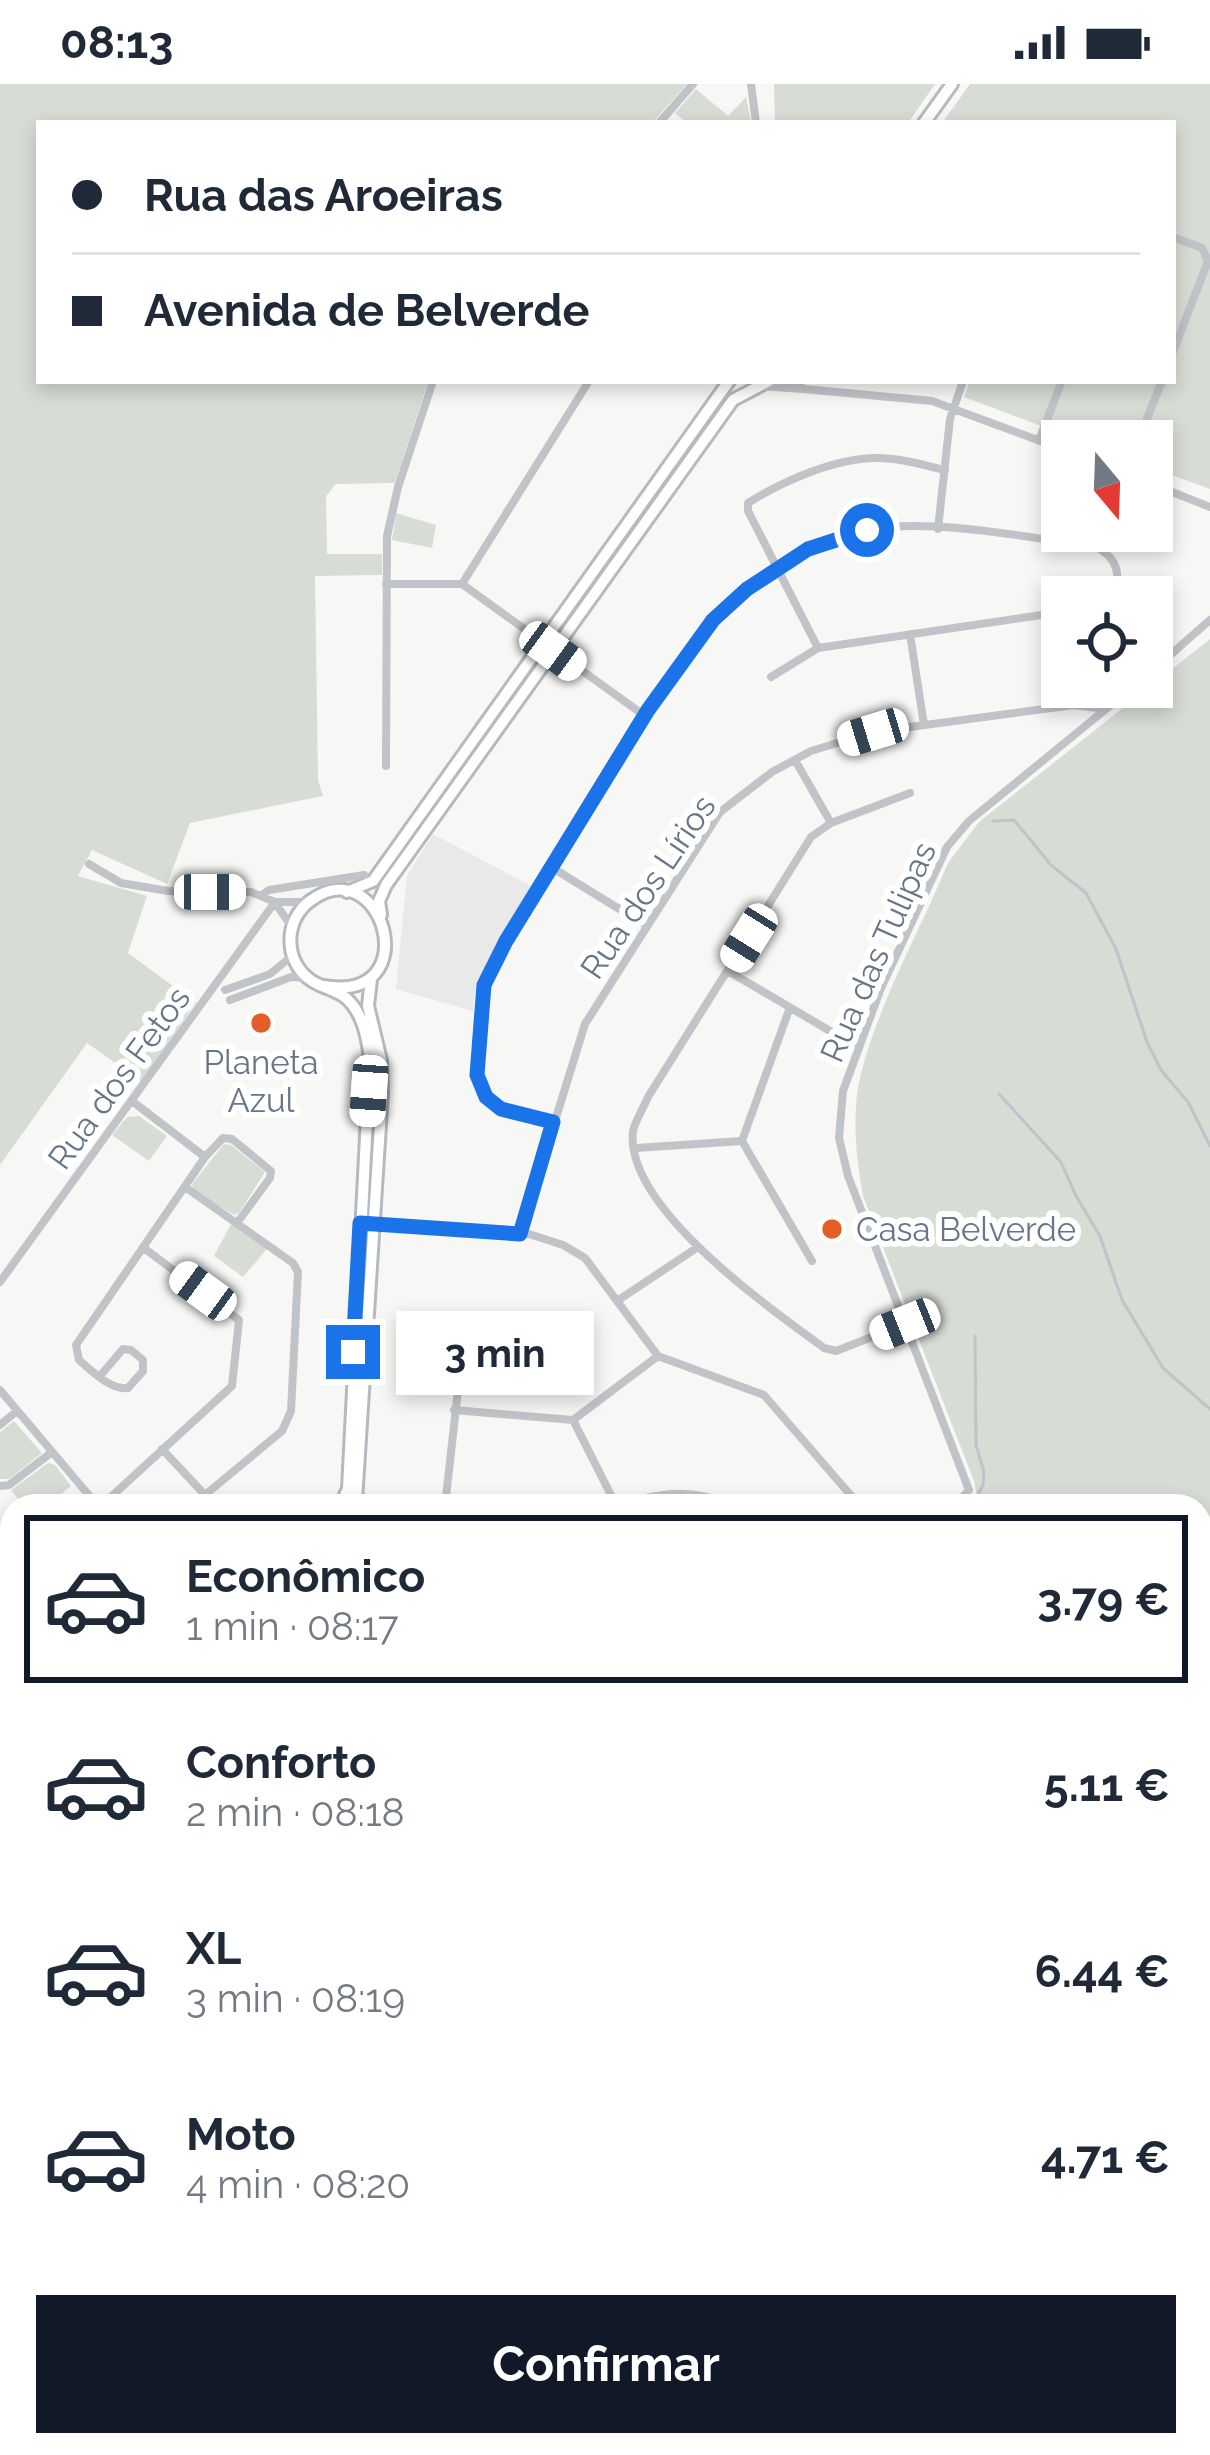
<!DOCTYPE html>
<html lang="pt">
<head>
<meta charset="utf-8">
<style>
	body { margin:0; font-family:Raleway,sans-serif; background:#f6f6f7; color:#1f2937; height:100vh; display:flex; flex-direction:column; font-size:45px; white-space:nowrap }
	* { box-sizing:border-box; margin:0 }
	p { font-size:39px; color:#747a83 }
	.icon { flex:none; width:66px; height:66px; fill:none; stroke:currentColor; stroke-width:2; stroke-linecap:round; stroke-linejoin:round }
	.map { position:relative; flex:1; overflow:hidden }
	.sheet { position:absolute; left:0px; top:1410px; width:1212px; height:963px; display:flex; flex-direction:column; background:#fff; border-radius:36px 36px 0 0; box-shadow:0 6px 18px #0003 }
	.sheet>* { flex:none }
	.guide { position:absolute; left:36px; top:36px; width:1140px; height:264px; border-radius:0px; box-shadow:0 6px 18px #0003; display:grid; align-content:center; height:264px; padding:0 36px; background:#fff }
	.needle { width:78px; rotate:161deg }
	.tools { position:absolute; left:1041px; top:336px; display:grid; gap:24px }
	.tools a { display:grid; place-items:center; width:132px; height:132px; border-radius:0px; background:#fff; box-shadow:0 6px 18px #0003; font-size:60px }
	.end { position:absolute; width:54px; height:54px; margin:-27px; border:15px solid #1a73e8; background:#fff; box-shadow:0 0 0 6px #fff }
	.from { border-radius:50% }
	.bubble { position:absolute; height:84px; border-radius:0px; background:#fff; box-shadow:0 6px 18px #0003; font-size:39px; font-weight:700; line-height:84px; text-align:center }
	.car { position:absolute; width:36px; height:72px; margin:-36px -18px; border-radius:15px; box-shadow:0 0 9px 3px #0007; background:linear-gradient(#fff 24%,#345 0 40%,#fff 0 76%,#345 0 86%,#fff 0) }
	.guide b { display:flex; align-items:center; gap:42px; height:114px; font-size:45px }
	.guide b+b { border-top:3px solid #e0e1e3 }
	.guide i { width:30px; height:30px; background:#1f2937 }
	ul { padding:21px 0 0; list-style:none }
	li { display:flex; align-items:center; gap:36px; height:168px; margin:0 24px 18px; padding:0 12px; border:6px solid transparent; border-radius:0px }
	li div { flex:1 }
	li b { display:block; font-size:45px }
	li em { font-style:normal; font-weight:700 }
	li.current { border-color:#111827 }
	li>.icon { width:108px; height:108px; stroke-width:1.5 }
	.primary-button { display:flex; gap:24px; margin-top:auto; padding:24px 36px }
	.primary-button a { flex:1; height:138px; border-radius:0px; background:#111827; color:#fff; font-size:48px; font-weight:700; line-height:138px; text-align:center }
	.status { display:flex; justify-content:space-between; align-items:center; height:84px; padding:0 60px; background:#fff; direction:ltr }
	.status svg { height:33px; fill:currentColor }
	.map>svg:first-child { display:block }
</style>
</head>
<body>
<div class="status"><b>08:13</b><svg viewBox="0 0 49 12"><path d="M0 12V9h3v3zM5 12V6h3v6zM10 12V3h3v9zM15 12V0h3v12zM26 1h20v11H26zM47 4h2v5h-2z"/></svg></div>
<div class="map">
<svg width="1210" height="2371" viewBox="0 0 1210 2371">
	<rect width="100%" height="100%" fill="#f7f8f5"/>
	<path fill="#e8e9e8" d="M433,750L535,804L476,901L473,927L396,905L407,792Z"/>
	<path fill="#d7ddd4" d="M0,0H687L652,39H39V297H428L395,399L336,400L326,412L327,470H382V491L315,492L318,696L323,712L190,739L167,800L92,766L78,792L147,812L128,869L196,919L141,997L87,959L0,1081Z
		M774,0H935L908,39H775Z
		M970,0H1210V405L1152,384V357H1081L964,313L970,297H1173V39H942Z
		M696,5L728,32L746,13L751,39H687L675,29Z
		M396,429L436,441L432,464L392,456Z
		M1210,555V1866L1200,1869V1422H974L978,1418L974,1397L863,1112C857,1078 853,1046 857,1011C867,941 920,847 948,779L979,738Z
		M139,1032L167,1052L149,1077L112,1051L127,1033Z
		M224,1060L231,1061L265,1088L239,1129L234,1131L194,1107L192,1100Z
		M231,1140L267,1165L243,1193L214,1172Z
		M14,1337L42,1369L9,1395H0V1348Z
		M48,1379L55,1381L71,1402L47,1422H24L11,1406Z
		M2,1698L12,1709V2066L0,2061Z
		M1210,1936V2371H888L894,2361H1200V1938Z
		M0,2210L12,2212V2331L0,2328Z
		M118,2361H302L297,2371H112Z"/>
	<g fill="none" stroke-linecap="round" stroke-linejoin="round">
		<path stroke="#bbc5ca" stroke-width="3" d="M993,737L1014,736L1051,781L1086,809L1116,865L1147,958L1161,986L1188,1018L1210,1062
			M999,1010L1061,1078L1076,1112L1100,1152L1122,1216L1163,1284L1210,1325
			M972,1422L983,1401L984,1388L976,1361L975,1252
			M1200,1809L1210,1815"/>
		<defs>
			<path id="secondary" d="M924,39L952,0
				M347,808L373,797L729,297
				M381,831L379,817L386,801L733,316L769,297
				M323,902C429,920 382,763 310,817C283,837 284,879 312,897C323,904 336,906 346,914C363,929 367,953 370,974L348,1405L340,1422
				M356,1417L382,1010L381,976L368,922L371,895
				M0,2205L12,2208"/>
			<path id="motorway" d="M1200,1888L1210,1886
				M1200,1907L1210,1905
				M0,2087L12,2092
				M0,2109L12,2113"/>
		</defs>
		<use href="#secondary" stroke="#b5babf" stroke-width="16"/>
		<use href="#motorway" stroke="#b6b9bd" stroke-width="21"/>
		<path stroke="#c0c4c9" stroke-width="8" d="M751,0L756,39
			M659,39L693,0
			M1173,153L1202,164L1208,177L1173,268
			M759,302L804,305L791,297
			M804,305L932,317L1062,365
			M1039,356L1062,297
			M1138,357L1162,297
			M1152,400L1210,423
			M938,445L950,335L963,297
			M1096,463L1102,447
			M386,500H462L645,632
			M462,500L589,297
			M910,550L924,641
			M818,564L748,427V419C783,397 835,374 877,374C900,374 923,381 945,386
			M1152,587L1210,536
			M771,593L818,564L1062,528
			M795,676L831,739
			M386,682L387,452L398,403L433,297
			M89,780L121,799L168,807L251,808L275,818H306
			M551,783L647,842
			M262,811L269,806L364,791
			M275,819L292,843
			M728,887L859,964
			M225,906L270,890L292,872
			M230,916L291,893L308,894
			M789,926L742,1057L812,1177
			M132,1017L205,1073
			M553,1038C532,1033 500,1032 486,1013C471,992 476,921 486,897C507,844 543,796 573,748C616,678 659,595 715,535C743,504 786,472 825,456C904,426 1015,452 1096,463C1118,474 1123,493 1110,513
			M636,1064L742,1057
			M374,1141L529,1150L563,1161L585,1174L658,1272L764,1311L860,1422
			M520,1150L585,940L720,728L772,688L811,667L873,648L1074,621L1105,625
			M0,1198L275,818
			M617,1217L698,1163
			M905,1240L836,1267L824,1264C770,1224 624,1123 633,1047C635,1037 644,1023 648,1013L811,753L831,739L910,709
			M100,1292L123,1265L131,1266L143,1276V1287L128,1304C110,1306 92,1287 79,1276L76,1261L205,1073L223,1054L232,1055L271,1087L270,1094L237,1139
			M0,1306L98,1422
			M454,1326L573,1336L658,1272
			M573,1336L616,1421
			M0,1341L17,1327
			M162,1365L205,1411L282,1347L291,1327L298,1188L293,1179L185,1103
			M0,1402L9,1401L52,1368
			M616,1421C658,1409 692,1403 733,1422
			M101,1422L232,1302L239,1236L144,1164
			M303,1422H313
			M445,1422L464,1252L477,1241L529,1243
			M955,1422L969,1406L848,1092L839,1054L843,1007L881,904L947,763L969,737L1133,603
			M0,1507L12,1499
			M0,1584L4,1588L12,1582
			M0,1675L12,1665
			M360,2361L379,2371
			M775,2361L783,2371
			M0,2367L13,2371
			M21,2371L25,2361
			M310,2371L316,2361
			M457,2371L463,2361
			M531,2371L537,2361
			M662,2371L669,2361
			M754,2371L760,2361
			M846,2371L852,2361"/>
		<path stroke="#c0c4c9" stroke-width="10" d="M100,2371L105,2361"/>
		<use href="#secondary" stroke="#fff" stroke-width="10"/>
		<use href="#motorway" stroke="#fff" stroke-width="15"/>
	</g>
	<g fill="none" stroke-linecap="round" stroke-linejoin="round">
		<path stroke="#1a73e8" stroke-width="15" d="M353,1268L360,1139L520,1150L553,1038L501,1025L486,1013L477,991L484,901L506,857L648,626L713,536L747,505L808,465L867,446"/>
	</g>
	<g fill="#e45e28" stroke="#fff" stroke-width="4.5">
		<circle cx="261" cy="939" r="12"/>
		<circle cx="832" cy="1145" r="12"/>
	</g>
	<g text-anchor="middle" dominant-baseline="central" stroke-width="12" stroke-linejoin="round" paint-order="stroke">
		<g font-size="33" fill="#667686" stroke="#fff">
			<text transform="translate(648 803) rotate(-56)">Rua dos Lírios</text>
			<text transform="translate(878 868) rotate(-66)">Rua das Tulipas</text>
			<text transform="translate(119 994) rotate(-54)">Rua dos Fetos</text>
		</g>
		<g font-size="33" fill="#667686" stroke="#fff">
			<text x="261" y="978">Planeta<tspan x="261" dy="38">Azul</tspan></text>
			<text x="856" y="1145" text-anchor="start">Casa Belverde</text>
		</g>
	</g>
</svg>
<div class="tools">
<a><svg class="needle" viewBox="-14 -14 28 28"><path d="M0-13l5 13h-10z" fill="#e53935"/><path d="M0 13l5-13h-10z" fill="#747a83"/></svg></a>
<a><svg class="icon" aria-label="locate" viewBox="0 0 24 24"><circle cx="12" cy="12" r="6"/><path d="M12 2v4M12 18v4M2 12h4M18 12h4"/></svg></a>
</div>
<i class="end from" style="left:867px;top:446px"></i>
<i class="end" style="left:353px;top:1268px"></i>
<div class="bubble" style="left:396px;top:1227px;width:198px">3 min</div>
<i class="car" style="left:553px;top:567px;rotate:126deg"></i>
<i class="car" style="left:873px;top:648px;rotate:253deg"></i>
<i class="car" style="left:210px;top:808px;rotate:90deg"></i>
<i class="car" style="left:749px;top:854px;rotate:212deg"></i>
<i class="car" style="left:369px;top:1007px;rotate:184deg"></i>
<i class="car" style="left:203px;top:1207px;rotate:306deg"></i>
<i class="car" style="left:905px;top:1240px;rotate:248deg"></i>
<div class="guide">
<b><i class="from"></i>Rua das Aroeiras</b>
<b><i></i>Avenida de Belverde</b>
</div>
<section class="sheet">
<ul>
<li class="current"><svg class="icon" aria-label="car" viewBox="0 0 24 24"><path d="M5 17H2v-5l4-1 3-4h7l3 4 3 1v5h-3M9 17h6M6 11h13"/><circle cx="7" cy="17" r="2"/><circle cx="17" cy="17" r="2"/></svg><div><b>Econômico</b><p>1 min · 08:17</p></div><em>3.79 €</em></li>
<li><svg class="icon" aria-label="car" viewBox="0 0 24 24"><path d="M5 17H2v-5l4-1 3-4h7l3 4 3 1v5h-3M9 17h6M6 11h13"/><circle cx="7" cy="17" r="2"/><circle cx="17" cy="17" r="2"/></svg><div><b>Conforto</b><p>2 min · 08:18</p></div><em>5.11 €</em></li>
<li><svg class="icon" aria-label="car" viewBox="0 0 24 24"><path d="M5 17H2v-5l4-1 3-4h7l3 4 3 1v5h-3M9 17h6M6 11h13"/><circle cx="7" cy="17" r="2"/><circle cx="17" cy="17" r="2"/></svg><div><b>XL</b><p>3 min · 08:19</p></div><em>6.44 €</em></li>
<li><svg class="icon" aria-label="car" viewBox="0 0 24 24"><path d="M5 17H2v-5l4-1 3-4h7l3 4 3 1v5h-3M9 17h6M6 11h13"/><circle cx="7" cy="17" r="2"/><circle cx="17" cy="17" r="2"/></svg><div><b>Moto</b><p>4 min · 08:20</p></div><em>4.71 €</em></li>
</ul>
<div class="primary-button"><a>Confirmar</a></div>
</section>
</div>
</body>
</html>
